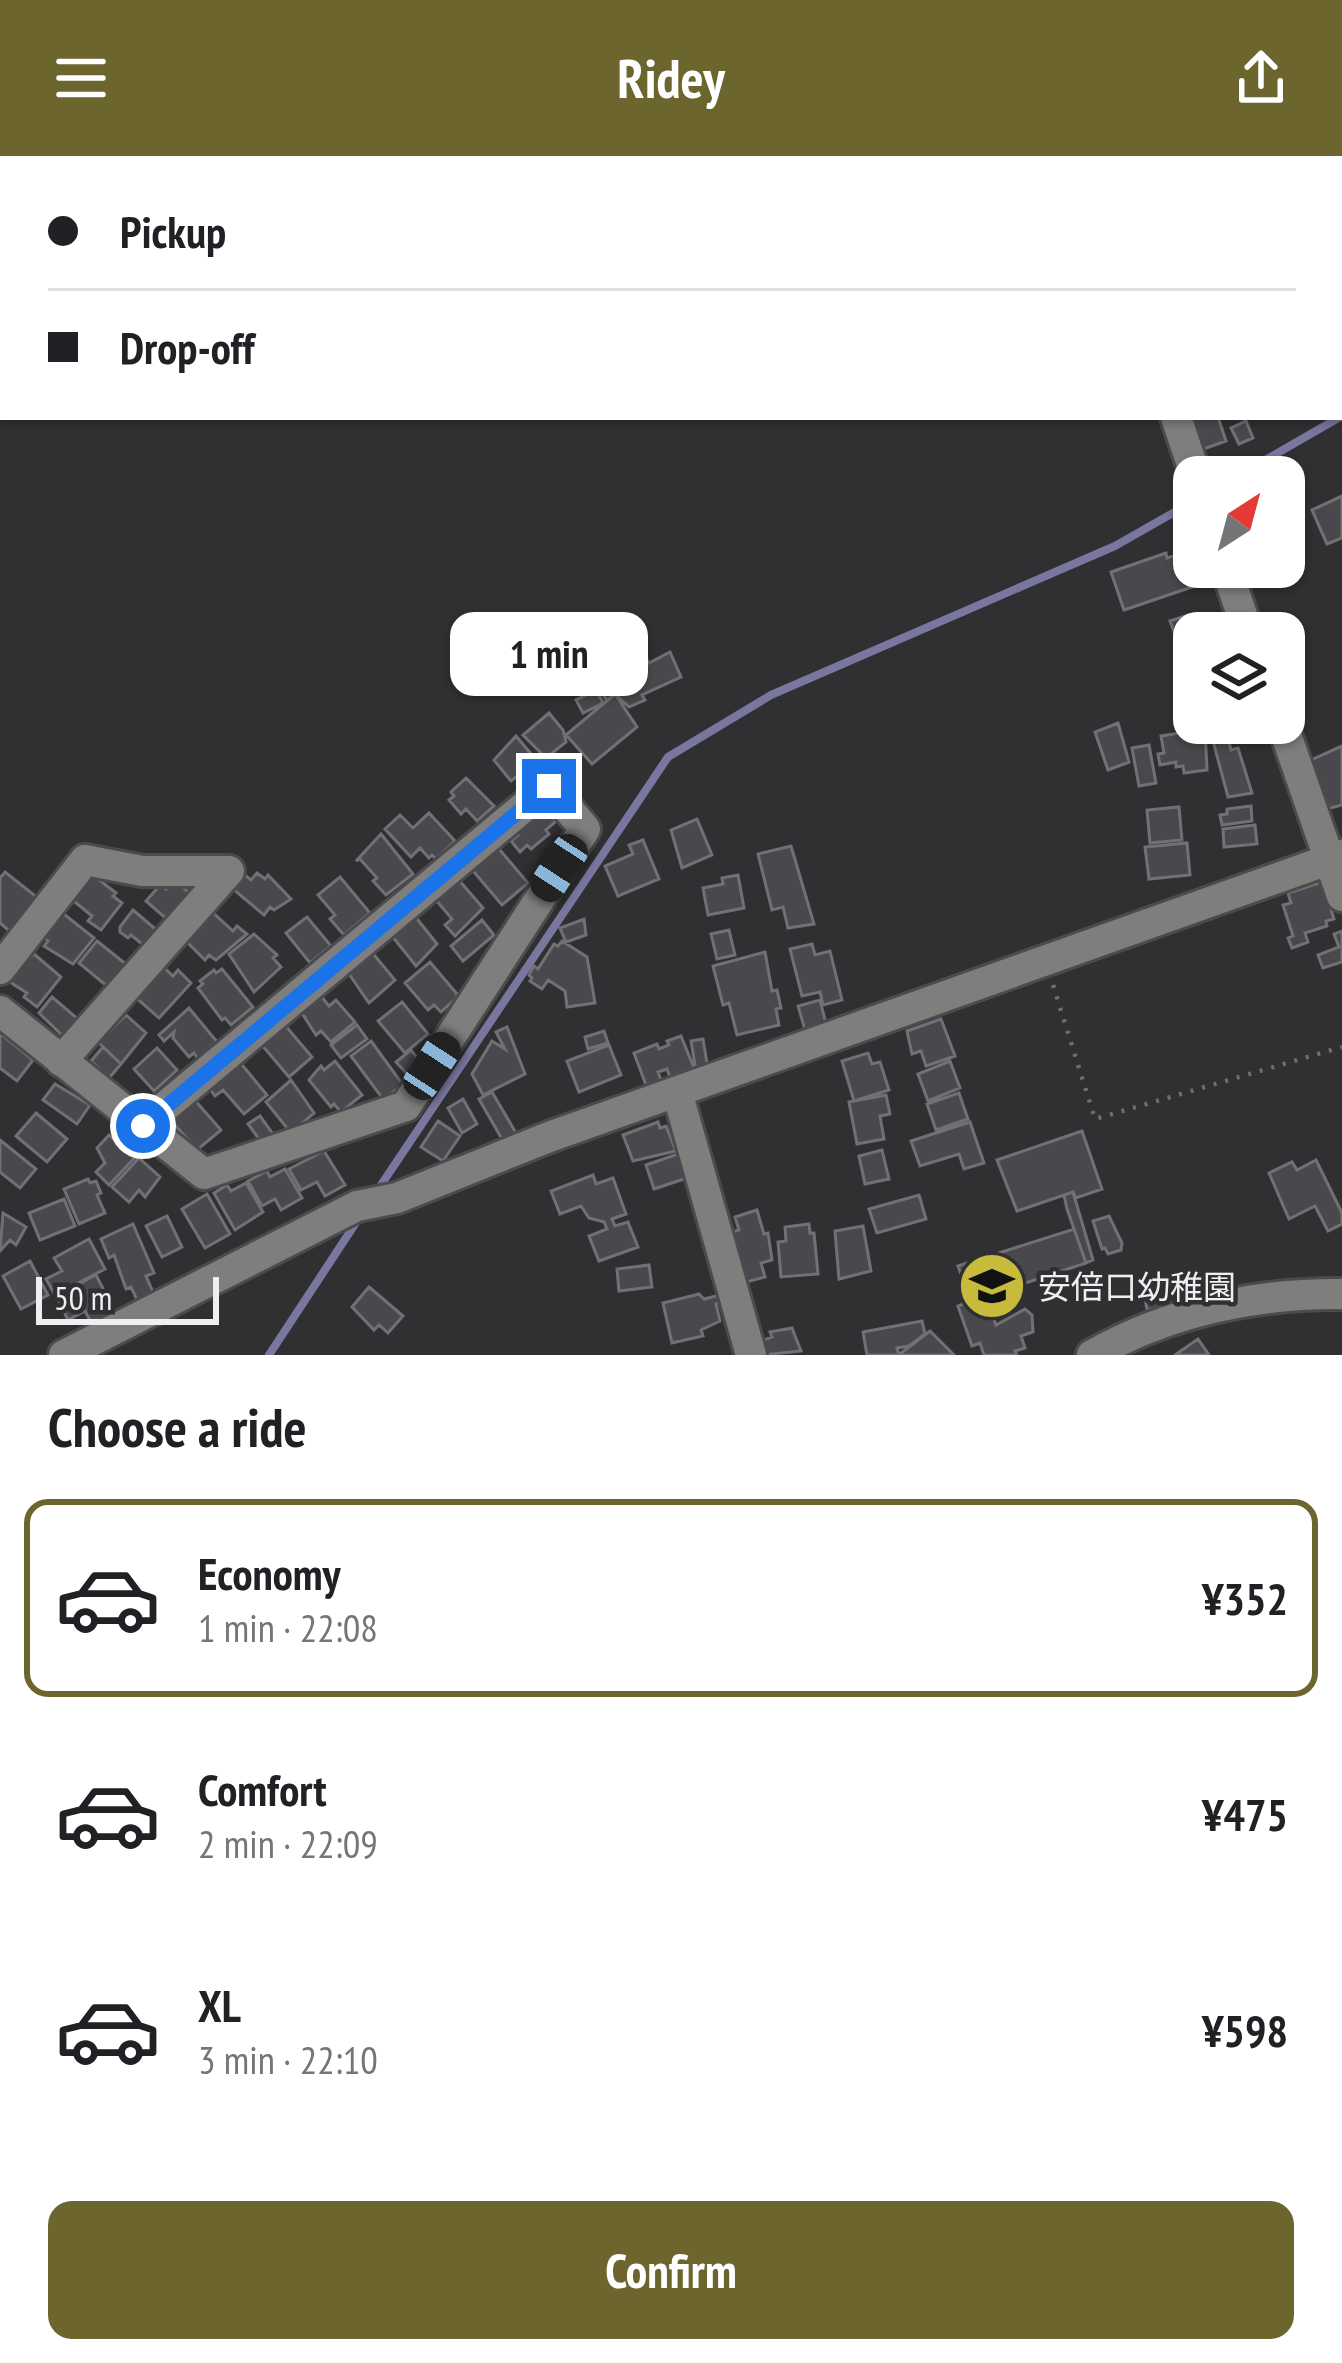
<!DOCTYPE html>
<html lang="en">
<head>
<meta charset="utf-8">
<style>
	body { margin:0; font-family:"PT Sans Narrow","Noto Sans JP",sans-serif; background:#f6f6f6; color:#202124; height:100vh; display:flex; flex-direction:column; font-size:45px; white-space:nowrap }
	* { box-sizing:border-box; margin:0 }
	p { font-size:39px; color:#757577 }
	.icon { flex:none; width:66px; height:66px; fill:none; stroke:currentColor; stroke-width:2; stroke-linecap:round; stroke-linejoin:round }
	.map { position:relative; height:1199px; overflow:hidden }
	.details { display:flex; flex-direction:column; background:#fff; flex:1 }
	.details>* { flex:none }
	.guide { position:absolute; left:0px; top:0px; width:1344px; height:264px; box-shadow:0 3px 9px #0004; display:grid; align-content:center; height:264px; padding:0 48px; background:#fff }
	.needle { width:78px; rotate:36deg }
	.tools { position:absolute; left:1173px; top:300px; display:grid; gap:24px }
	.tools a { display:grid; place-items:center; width:132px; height:132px; border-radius:24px; background:#fff; box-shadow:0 3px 9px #0004; font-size:60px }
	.scale { position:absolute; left:36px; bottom:30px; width:183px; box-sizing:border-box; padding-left:12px; border:6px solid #efeff2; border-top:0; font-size:33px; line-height:42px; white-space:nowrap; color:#efeff2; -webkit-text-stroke:9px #303033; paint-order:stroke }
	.end { position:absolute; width:54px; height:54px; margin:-27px; border:15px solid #1a73e8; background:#fff; box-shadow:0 0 0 6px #fff }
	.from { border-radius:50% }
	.bubble { position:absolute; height:84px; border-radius:24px; background:#fff; box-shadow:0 3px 9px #0004; font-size:39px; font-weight:800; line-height:84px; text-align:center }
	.car { position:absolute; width:36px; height:72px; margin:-36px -18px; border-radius:15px; box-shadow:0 0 9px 3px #0007; background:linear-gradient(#222 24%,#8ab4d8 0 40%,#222 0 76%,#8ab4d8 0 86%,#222 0) }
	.guide b { display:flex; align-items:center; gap:42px; height:114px; font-size:45px }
	.guide b+b { border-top:3px solid #e0e0e0 }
	.guide i { width:30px; height:30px; background:#202124 }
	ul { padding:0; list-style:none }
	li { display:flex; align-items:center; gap:36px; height:198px; margin:0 24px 18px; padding:0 24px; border:6px solid transparent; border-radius:24px }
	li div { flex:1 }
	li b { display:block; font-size:45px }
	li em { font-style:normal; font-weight:800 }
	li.current { border-color:#6c662e }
	li>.icon { width:108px; height:108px; stroke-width:1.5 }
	h2 { padding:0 48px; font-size:54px; line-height:144px }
	.action { display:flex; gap:24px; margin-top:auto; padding:24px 48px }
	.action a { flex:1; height:138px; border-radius:24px; background:#6c662e; color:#fff; font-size:48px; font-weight:800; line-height:138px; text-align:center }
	header { display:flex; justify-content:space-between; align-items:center; height:156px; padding:0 48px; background:#6c662e; color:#fff; font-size:54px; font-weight:800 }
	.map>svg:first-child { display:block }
</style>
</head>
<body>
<header><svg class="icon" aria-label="menu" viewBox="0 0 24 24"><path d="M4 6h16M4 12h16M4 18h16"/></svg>Ridey<svg class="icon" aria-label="share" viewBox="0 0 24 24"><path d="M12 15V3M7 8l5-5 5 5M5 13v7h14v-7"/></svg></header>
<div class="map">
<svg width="1342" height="1199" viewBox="0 0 1342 1199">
	<rect width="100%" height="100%" fill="#303033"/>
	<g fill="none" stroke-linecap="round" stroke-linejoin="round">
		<path stroke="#79779f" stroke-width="8" d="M1236,321L1340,261
			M377,1035L668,601L771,539L1115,390L1194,345
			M269,1199L359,1062"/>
	</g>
	<path fill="#49494d" stroke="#717175" stroke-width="3" d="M1189,261H1218L1226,285L1198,295Z
		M1246,265L1253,282L1239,288L1231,272Z
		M1342,340V382L1327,388L1312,354Z
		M1192,358L1194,375L1180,381L1174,364Z
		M1194,379V411L1211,413L1193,419L1181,383Z
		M1166,397L1167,402L1180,398L1192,431L1124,454L1111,416Z
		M1188,459L1191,466L1198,464L1202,477H1194V493L1182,497L1170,465Z
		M670,496L681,521L642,539L645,544L629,551L615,538L607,545L601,535L611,531L605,519L646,502L649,507Z
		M596,534L603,547L583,557L576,544Z
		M615,538L637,571L592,608L566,579Z
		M549,557L563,574L566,586L546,602L523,579Z
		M1118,567L1129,606L1108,614L1095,576Z
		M1205,573L1207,614L1184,617L1183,610L1176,611V606L1160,609L1158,598L1164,597L1161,580Z
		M516,580L543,612L523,629L516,621L511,625L494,604Z
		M1228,582L1231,594L1238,592L1252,637L1228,641L1213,585Z
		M1149,589L1156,627L1139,630L1132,592Z
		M1342,590V649L1327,653L1311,604Z
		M466,622L494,650L477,665L466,653L461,658L449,644L454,640L451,636Z
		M540,646L556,665L546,674L549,678L531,693L527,689L520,696L511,685L518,679L513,673Z
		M1251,650L1252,665L1222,669L1220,659L1227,658V653Z
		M1179,651L1182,684L1150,687L1147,654Z
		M429,657L455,685L436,703L432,699L429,702L420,692L411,701L385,673L400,659L413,672Z
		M697,663L712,699L682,712L671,674Z
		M1255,669L1257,688L1224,691L1223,673Z
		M381,678L413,718L386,739L373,725L377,722L360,703L356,705Z
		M643,684L659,723L618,740L605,710L633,698L629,689Z
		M494,687L528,727L502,749L468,709Z
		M1187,687L1190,719L1149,723L1145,691Z
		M791,690L814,768L788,772L783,751L772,754L758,698Z
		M5,716L44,747L14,779L0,767V722Z
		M90,717L116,737L113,740L122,747L101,774L88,765L92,760L70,742Z
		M257,717L265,723L268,719L291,743L274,754L270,751L264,759L233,733L245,719L251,724Z
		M738,719L744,752L708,759L703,732L723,728L722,722Z
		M340,721L370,757L344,779L330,763L335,759L318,739Z
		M457,722L483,752L455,780L445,769L452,763L431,738Z
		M1322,726L1334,763L1326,765L1327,770L1305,777L1308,786L1292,792L1288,782L1293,780L1283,749L1291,747L1288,737Z
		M171,727L175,731L178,727L194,741L171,767L146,745L161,728L166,733Z
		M209,753L233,775L237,770L247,778L216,804L209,799L205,804L188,787L190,784L185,778Z
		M133,754L160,777L147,792L131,779L128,782L120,776V771Z
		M60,755L94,782L73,808L44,790L48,785L40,779Z
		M414,759L437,788L416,810L392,780Z
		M307,761L331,790L310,807L286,777Z
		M584,763L586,779L566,786L560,772Z
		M482,764L494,779L463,805L451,790Z
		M729,774L735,799L717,803L711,778Z
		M1342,775V806L1323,812L1318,799L1339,791L1334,778Z
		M254,778L277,799L273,802L281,811L254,836L229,798Z
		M97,785L127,809L108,831L79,807Z
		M562,785L587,801L595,847L567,851L565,835L548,824L542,833L530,825L532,822L529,819L534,810L538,813L554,788L558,790Z
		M812,788L815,799L830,795L842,844L823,849L820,836L802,840L790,793Z
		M370,794L395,824L369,847L347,815Z
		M765,796L772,835L777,834L781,852L776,853L779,869L737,879L729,847L723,849L713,810Z
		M34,798L61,821L37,851L24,841L27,837L5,823Z
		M430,806L457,838L456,843L441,856L434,849L428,854L405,827Z
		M159,807L173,820L178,814L191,827L159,862L132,838Z
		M222,813L253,851L231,869L225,862L222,864L198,832L203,828L200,825L214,814L216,817Z
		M317,835L329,850L336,844L355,866L331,886L321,875L316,879L298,851Z
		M52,841L79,864L65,882L39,857Z
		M820,844L826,868L805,874L798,850Z
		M402,846L428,878L405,897L378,865Z
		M189,852L218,887L198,903L194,897L189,901L173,882L174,876L164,885L159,879Z
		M126,859L146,877L121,908L98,886Z
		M941,863L955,900L926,910L921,895L912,898L907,875Z
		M284,868L312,901L289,921L261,888Z
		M357,869L367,883L341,902L331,889Z
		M507,871L525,918L483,939L472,918L492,885L505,893L496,876Z
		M604,875L608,887L588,893L585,881Z
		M0,877L33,904L17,925L0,912Z
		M681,880L694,912L670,921L667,913L658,916L661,924L646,929L634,897L657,888L659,893L669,889L667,885Z
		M703,883L708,913L696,915L691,885Z
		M371,885L403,929L383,943L351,900Z
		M609,889L621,919L579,936L567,905Z
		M103,891L121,908L109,922L91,905Z
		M157,892L177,914L154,935L134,913Z
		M411,894L422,908L408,919L396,906Z
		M868,897L872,908L880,906L889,934L854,945L842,905Z
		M238,904L267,939L244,958L223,934L215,940L206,928Z
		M335,905L362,939L341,956L334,948L331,951L309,924L321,910L324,914Z
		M950,905L960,932L928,945L918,918Z
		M291,924L314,957L291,977L266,946Z
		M55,928L90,949L77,968L43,944Z
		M492,936L516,977L503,985L479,943Z
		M959,937L968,963L936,974L927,948Z
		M886,939L890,958L880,960L884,983L857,988L849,946Z
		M192,941L221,974L197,994L167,960Z
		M463,943L477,968L462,977L448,952Z
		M36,957L67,983L47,1006L16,980Z
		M260,960L273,978L262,987L248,968Z
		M438,965L460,980L443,1005L421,991Z
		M658,966L660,972L666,970L676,995L633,1005L623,979Z
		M970,966L984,1007L964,1013L959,998L920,1010L911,985Z
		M1082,975L1102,1033L1076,1042L1073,1036L1017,1055L997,1004Z
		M109,979L118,987L124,980L141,995L109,1029L96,1016L105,1007L97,992Z
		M0,984L36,1013L20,1032L0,1016Z
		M882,994L889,1023L865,1028L859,1000Z
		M324,995L345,1029L325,1040L317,1026L301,1034L289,1013Z
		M681,997L690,1021L654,1033L646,1009Z
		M139,1002L160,1021L145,1041L139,1034L129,1046L112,1031Z
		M1316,1004L1342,1057V1068L1328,1075L1315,1050L1289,1063L1269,1017L1292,1006L1297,1014Z
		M285,1013L302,1042L281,1054L275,1043L262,1050L248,1025L267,1015L270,1021Z
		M593,1019L596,1028L613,1022L626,1058L612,1063L615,1070L628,1066L638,1091L599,1105L589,1080L607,1073L604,1066L589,1062L581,1050L560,1058L551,1035Z
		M88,1023L90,1027L96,1025L101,1037L97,1039L105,1057L79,1068L64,1033Z
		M246,1027L263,1056L235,1074L214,1037L227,1029L231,1035Z
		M1073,1036L1093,1104L1086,1107L1067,1053L1064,1039Z
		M207,1038L230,1078L205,1092L182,1053Z
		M919,1039L926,1063L877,1077L869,1053Z
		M64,1043L75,1070L40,1084L29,1057Z
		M757,1054L764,1078L768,1077L772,1104L761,1107L765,1121L739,1128L725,1078L739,1074L735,1061Z
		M3,1057L26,1071L16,1089L10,1084L0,1095Z
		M167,1060L182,1091L162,1101L146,1070Z
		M1109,1060L1122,1087L1121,1094L1108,1098L1105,1092L1102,1093L1093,1065Z
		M133,1068L154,1117L146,1120L153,1136L137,1144L131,1131L126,1133L114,1099L109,1102L101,1083Z
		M809,1068L810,1077H814L818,1118L781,1121L778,1086L786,1085L785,1071Z
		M863,1070L871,1115L839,1123L835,1075Z
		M1074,1073L1086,1107L986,1140L996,1169L1025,1153L1032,1159L1033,1176L1021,1180L1025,1192L1015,1195L1017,1199H984L980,1187L972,1190L958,1150L970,1145L958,1110Z
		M89,1083L105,1113L55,1139L46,1123L62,1115L54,1102Z
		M30,1105L48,1139L21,1153L3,1120Z
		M649,1109L652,1131L619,1135L617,1113Z
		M96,1119L115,1156L92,1168L85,1155L68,1164L56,1140Z
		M369,1131L403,1160L388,1177L379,1169L374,1174L352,1151Z
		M1165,1132L1168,1150L1147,1154L1144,1135Z
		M699,1138L704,1143L720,1139L723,1146L716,1148L720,1165L701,1174L703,1180L672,1187L663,1147Z
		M922,1165L925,1178L909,1190L897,1192L899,1199H867L863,1176Z
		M792,1172L801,1195L761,1199L756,1187L772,1181L770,1176Z
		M930,1175L954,1199H901L900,1198Z
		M1198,1183L1209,1199H1175Z"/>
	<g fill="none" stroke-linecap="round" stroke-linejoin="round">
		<defs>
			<path id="minor" d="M1087,0L1088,3
				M1176,261L1196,321
				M1226,411L1248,477
				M1282,567L1342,740
				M0,813L85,704L142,715H229L61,905
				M0,855L204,1018L406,950L585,673L549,630L143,969
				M678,939L751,1199
				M64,1199L357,1050L397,1042L549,981L1342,699
				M1092,1199C1168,1156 1255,1137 1342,1138"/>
		</defs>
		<use href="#minor" stroke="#4b4b4e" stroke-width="36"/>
		<path stroke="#6f6f72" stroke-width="4.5" stroke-dasharray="3 9" stroke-linecap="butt" d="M1053,829L1095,963L1342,891"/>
		<use href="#minor" stroke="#7e7e7c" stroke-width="30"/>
	</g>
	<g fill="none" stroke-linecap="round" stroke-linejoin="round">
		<path stroke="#1a73e8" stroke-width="15" d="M143,970L549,630"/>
	</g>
	<defs>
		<symbol id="school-disc" viewBox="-11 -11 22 22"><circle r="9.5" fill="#c8bb3b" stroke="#303033"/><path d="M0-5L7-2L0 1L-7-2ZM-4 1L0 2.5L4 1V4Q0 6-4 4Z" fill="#111"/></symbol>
	</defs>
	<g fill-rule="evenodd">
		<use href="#school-disc" x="954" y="1092" width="76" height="76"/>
	</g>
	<g text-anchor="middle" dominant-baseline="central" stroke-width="9" stroke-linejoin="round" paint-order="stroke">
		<g font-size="33" fill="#efeff2" stroke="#303033" text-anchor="start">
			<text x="1038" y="1130">安倍口幼稚園</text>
		</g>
	</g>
</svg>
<div class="tools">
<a><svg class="needle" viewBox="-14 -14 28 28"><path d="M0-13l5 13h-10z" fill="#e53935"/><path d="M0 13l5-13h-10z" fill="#757577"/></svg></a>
<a><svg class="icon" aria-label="layers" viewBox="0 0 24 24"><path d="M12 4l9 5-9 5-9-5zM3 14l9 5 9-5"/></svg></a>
</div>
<div class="scale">50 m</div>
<i class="end from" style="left:143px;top:970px"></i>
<i class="end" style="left:549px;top:630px"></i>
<div class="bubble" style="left:450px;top:456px;width:198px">1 min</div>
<i class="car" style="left:559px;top:712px;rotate:213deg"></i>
<i class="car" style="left:432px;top:910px;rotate:33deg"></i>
<div class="guide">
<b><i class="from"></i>Pickup</b>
<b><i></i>Drop-off</b>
</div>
</div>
<section class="details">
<h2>Choose a ride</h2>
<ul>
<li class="current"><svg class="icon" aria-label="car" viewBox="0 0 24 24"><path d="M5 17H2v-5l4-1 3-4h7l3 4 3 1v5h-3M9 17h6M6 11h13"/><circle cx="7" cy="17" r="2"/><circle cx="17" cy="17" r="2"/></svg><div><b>Economy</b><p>1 min · 22:08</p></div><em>¥352</em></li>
<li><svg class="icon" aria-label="car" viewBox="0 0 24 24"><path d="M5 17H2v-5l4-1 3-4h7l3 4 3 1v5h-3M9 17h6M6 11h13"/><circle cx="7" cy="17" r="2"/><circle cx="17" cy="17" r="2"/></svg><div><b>Comfort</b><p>2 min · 22:09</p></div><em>¥475</em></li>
<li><svg class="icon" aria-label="car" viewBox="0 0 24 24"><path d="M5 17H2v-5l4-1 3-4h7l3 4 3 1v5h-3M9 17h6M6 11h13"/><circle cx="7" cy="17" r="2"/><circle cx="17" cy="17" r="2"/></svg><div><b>XL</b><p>3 min · 22:10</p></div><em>¥598</em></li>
</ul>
<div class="action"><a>Confirm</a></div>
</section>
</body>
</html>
